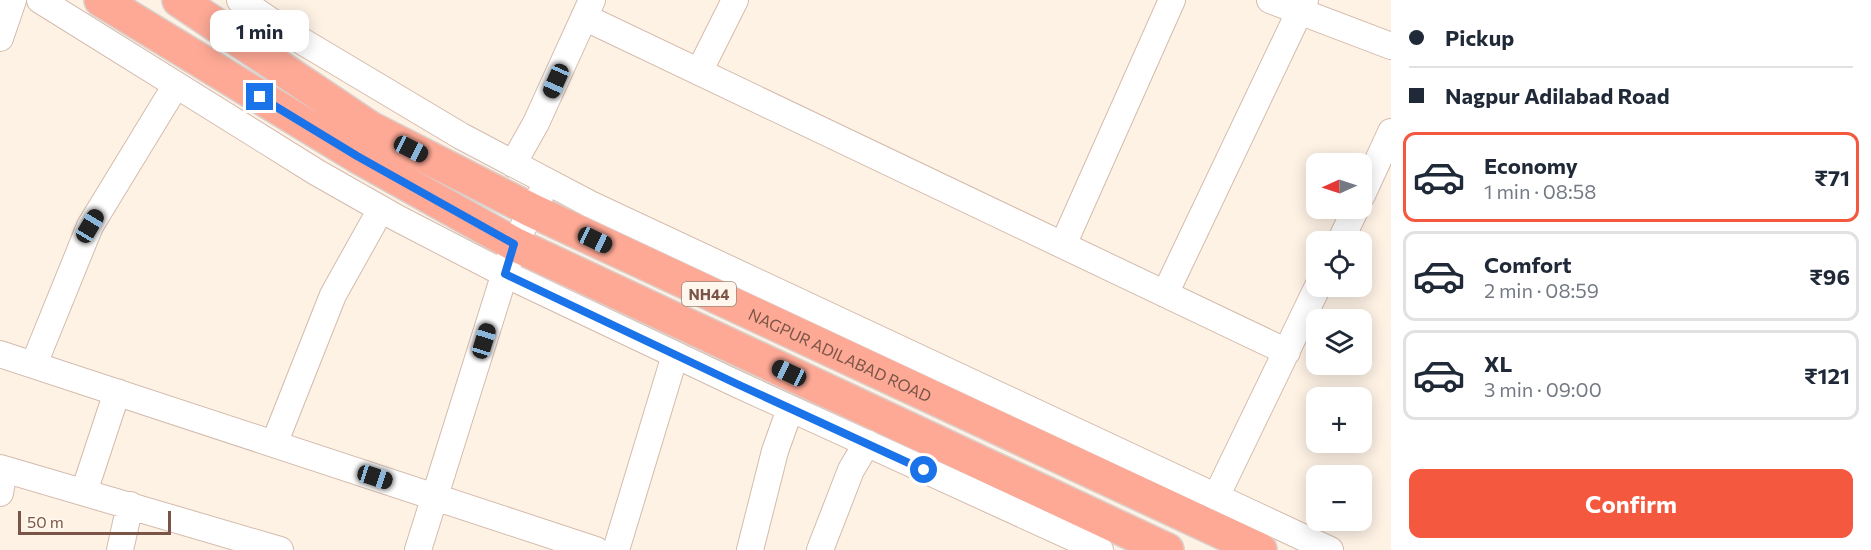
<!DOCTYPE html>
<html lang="en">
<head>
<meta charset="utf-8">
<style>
	body { margin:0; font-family:Commissioner,sans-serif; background:#f2f2f3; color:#1f2937; height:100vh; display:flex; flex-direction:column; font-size:22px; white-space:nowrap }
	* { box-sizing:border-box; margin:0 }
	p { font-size:20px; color:#747a83 }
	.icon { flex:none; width:33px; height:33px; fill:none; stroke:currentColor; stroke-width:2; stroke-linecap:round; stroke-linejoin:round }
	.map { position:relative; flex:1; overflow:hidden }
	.panel { display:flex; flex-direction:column; background:#fff; width:480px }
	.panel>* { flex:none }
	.banner { display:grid; align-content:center; height:132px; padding:0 18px; background:#fff }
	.needle { width:39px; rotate:267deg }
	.controls { position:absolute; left:1306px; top:153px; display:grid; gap:12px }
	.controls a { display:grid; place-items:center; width:66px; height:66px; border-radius:12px; background:#fff; box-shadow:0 3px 15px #0003; font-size:30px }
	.scale { position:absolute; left:18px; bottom:15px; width:153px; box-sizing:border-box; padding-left:6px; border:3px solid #7a5547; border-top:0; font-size:16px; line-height:21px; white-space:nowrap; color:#7a5547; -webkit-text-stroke:4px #fff7ed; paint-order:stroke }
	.end { position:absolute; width:27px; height:27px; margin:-14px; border:8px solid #1a73e8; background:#fff; box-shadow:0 0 0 3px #fff }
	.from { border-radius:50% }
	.bubble { position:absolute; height:42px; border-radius:12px; background:#fff; box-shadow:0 3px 15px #0003; font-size:20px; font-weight:700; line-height:42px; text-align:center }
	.car { position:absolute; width:18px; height:36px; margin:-18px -9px; border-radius:8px; box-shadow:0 0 4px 2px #0007; background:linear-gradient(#222 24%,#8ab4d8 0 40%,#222 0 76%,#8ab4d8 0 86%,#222 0) }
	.banner b { display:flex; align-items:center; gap:21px; height:57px; font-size:22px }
	.banner b+b { border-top:2px solid #e0e1e3 }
	.banner i { width:15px; height:15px; background:#1f2937 }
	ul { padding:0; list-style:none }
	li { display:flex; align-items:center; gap:18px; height:90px; margin:0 12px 9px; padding:0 6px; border:3px solid #e0e1e3; border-radius:12px }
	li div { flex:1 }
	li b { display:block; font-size:22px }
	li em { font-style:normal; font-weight:700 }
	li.current { border-color:#f4593f }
	li>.icon { width:54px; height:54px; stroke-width:1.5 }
	.primary-button { display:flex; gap:12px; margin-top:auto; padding:12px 18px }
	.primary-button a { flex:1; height:69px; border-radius:12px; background:#f4593f; color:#fff; font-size:24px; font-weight:700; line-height:69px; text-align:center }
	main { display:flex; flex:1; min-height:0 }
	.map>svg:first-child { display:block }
</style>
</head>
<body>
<main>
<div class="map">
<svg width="1391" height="550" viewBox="0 0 1391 550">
	<rect width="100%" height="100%" fill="#fef2e5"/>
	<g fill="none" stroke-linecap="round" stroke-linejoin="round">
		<defs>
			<path id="minor" d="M40,0L316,172L397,218L505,274L737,384L1100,550
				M240,0L290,34L461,136L590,204L1330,550
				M1270,0L1391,46
				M584,17L1287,352
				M0,38L13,0
				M699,72L735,0
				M513,164L536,123L592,0
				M1362,195L1391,132
				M1340,242L1356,208
				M1063,245L1172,0
				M1165,294L1305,0
				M0,354L596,550
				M34,364L90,226L176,85
				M274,444L333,295L381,209
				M0,468L280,550
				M84,492L117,392
				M0,493L4,470
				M1216,497L1318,286
				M120,550L130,505
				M418,550L514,244L541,194
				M616,550L675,355
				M750,550L775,451L790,409
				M820,550L851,470L867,443"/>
			<g id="highway">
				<path d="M101,0L357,156L514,244L1167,550"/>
				<path id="s1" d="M179,0L370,128L531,210L1260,550"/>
			</g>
		</defs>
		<use href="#minor" stroke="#d4bbac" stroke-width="28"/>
		<use href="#highway" stroke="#dacfcb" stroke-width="36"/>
		<use href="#minor" stroke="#fff" stroke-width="26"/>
		<use href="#highway" stroke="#fea996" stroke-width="33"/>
	</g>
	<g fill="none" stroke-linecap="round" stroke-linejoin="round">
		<path stroke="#1a73e8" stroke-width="8" d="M260,97L357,156L514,244L505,274L737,384L924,470"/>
	</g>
	<g text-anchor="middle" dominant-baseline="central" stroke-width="4.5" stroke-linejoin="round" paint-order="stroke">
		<rect fill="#fff7ed" stroke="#a28679" stroke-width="1.5" x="682" y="282" width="54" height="24" rx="4.5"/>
		<g font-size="15" font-weight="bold" fill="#7a5547">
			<text x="709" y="294">NH44</text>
		</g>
		<g font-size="16" fill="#7a5547" stroke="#fff7ed">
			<text stroke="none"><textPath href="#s1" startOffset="752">NAGPUR ADILABAD ROAD</textPath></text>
		</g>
	</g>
</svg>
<div class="controls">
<a><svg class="needle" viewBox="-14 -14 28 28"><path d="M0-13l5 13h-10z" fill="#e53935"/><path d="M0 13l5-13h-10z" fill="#747a83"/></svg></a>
<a><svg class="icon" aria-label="locate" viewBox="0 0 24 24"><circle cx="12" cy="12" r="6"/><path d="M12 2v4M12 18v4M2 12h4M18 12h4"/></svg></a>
<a><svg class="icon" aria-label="layers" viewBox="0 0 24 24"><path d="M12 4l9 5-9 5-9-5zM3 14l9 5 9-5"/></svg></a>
<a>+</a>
<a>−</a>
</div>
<div class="scale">50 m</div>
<i class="end from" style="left:924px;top:470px"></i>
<i class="end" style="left:260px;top:97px"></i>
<div class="bubble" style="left:210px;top:10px;width:99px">1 min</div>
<i class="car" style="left:556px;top:81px;rotate:204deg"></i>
<i class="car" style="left:411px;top:149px;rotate:117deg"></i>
<i class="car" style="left:90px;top:226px;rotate:31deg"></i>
<i class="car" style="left:595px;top:240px;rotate:115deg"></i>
<i class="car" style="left:484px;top:341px;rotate:17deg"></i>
<i class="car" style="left:789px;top:373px;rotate:295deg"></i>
<i class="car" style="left:375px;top:477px;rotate:108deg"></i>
</div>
<section class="panel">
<div class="banner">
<b><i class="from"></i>Pickup</b>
<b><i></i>Nagpur Adilabad Road</b>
</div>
<ul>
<li class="current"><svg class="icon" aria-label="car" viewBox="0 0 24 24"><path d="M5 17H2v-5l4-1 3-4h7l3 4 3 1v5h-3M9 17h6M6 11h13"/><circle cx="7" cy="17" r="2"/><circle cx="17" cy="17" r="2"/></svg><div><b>Economy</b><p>1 min · 08:58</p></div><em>₹71</em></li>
<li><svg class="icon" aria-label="car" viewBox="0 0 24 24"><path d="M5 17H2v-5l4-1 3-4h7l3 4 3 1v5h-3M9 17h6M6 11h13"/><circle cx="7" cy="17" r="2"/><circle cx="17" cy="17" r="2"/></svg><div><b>Comfort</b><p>2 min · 08:59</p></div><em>₹96</em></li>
<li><svg class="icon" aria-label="car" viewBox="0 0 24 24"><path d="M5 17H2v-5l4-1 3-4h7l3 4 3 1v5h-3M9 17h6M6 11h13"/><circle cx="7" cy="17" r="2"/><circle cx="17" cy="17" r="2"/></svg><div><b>XL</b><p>3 min · 09:00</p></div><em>₹121</em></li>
</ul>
<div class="primary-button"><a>Confirm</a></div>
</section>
</main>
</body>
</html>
